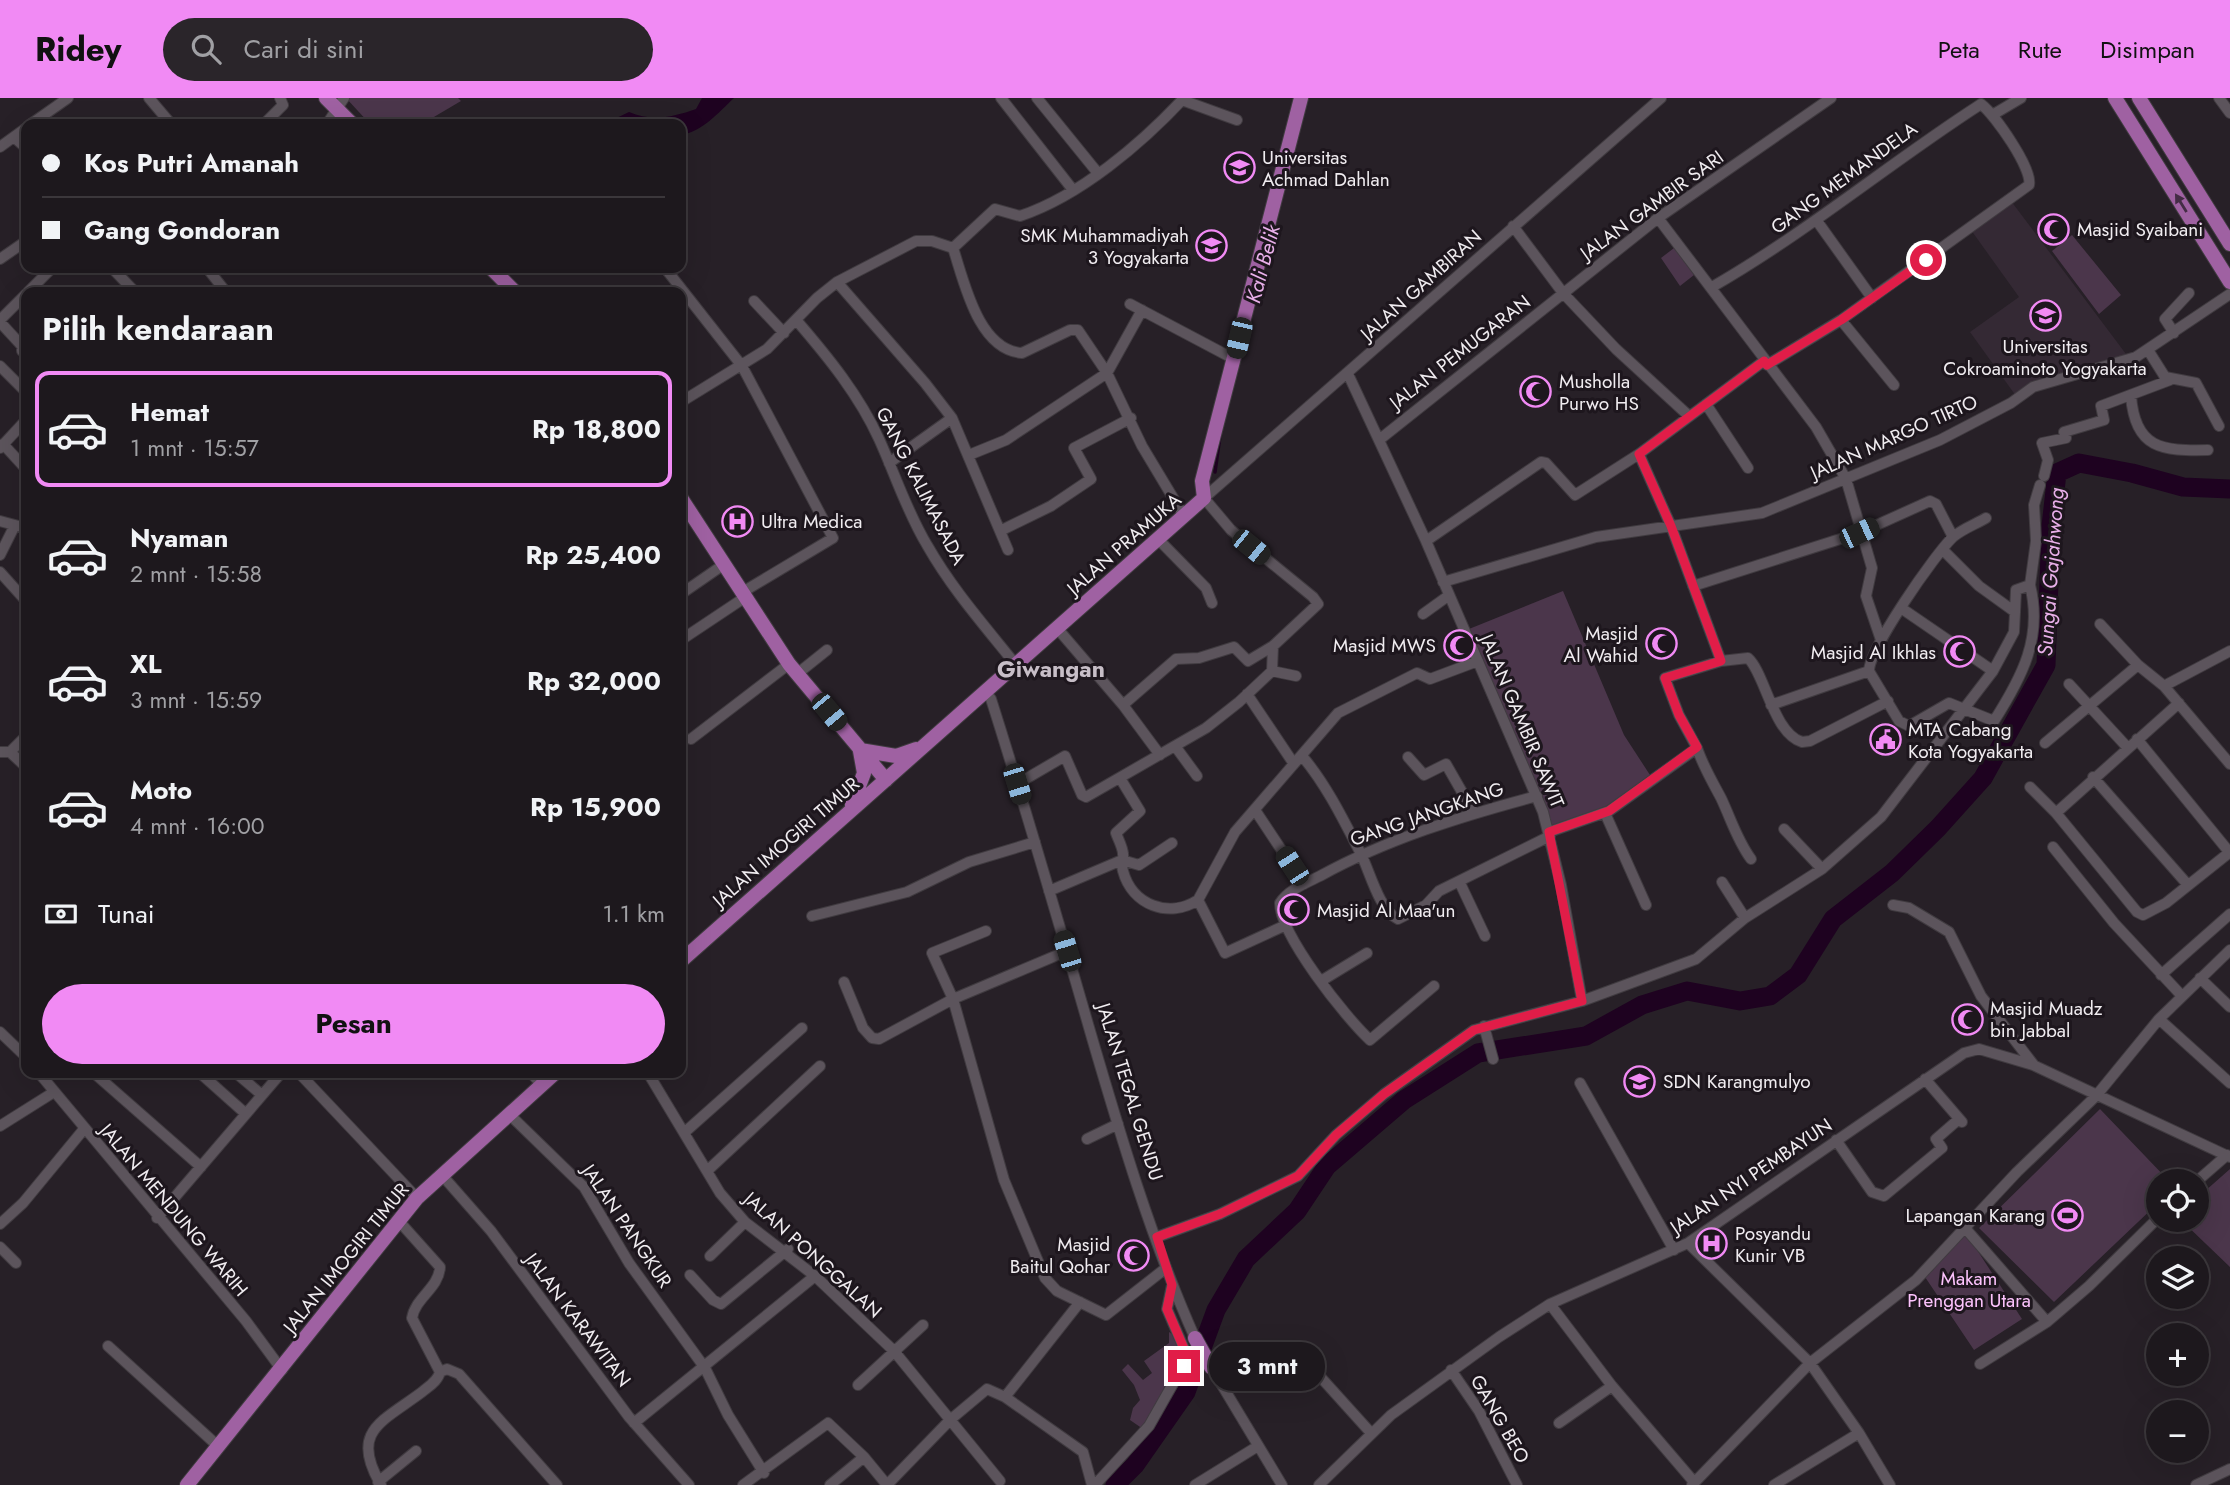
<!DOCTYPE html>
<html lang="id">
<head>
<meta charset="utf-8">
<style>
	body { margin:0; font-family:Jost,sans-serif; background:#2a252a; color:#f1f3f6; height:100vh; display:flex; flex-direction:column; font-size:26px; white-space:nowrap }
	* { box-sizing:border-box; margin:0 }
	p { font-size:23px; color:#a0a0a4 }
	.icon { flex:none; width:38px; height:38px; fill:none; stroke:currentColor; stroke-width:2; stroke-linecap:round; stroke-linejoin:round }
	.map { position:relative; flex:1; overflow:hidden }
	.drawer { position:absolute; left:21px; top:189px; width:665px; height:791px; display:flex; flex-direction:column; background:#1d181d; border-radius:14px; box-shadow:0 7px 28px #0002,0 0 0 2px #3b373b }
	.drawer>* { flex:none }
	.banner { position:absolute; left:21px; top:21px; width:665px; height:154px; border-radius:14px; box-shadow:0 7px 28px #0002,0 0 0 2px #3b373b; display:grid; align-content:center; height:154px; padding:0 21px; background:#1d181d }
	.controls { position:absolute; left:2146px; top:1071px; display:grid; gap:14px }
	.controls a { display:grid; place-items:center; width:63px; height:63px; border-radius:50%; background:#1d181d; box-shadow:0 7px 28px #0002,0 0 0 2px #3b373b; font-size:35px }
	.end { position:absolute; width:32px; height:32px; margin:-16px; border:9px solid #e11d48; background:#fff; box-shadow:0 0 0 4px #fff }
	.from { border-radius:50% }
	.bubble { position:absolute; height:49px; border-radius:24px; background:#1d181d; box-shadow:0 7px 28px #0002,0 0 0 2px #3b373b; font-size:23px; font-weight:700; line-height:49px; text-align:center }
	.car { position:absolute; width:21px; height:42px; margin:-21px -10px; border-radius:9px; box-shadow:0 0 5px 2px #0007; background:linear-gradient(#222 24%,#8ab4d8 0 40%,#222 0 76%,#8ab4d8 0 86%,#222 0) }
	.banner b { display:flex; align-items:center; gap:24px; height:66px; font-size:26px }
	.banner b+b { border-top:2px solid #3b373b }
	.banner i { width:18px; height:18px; background:#f1f3f6 }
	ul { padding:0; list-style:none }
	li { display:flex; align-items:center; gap:21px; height:116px; margin:0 14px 10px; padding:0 7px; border:4px solid transparent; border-radius:14px }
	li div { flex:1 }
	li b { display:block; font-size:26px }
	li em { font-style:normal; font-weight:700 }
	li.selected { border-color:#f18af4 }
	li>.icon { width:63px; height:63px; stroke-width:1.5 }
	h2 { padding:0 21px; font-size:32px; line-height:84px }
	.pay { display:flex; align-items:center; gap:18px; height:77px; padding:0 21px; font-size:26px }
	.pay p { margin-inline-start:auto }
	.primary-button { display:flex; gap:14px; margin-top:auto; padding:14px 21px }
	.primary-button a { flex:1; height:80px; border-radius:42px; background:#f18af4; color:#111; font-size:28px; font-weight:700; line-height:80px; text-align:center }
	header { display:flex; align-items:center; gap:42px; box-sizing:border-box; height:98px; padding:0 35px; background:#f18af4; color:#111 }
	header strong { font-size:33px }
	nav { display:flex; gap:38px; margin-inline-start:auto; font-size:24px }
	.search { width:490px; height:63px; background:#2a252a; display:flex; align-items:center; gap:18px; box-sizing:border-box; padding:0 24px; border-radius:38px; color:#a0a0a4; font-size:26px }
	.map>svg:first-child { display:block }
</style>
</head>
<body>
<header>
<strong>Ridey</strong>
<div class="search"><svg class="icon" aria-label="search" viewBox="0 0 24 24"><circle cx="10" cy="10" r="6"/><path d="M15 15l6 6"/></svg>Cari di sini</div>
<nav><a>Peta</a><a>Rute</a><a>Disimpan</a></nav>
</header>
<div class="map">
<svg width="2230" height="1387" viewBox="0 0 2230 1387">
	<rect width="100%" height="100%" fill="#272027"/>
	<path fill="#342934" d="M2011,103L2129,260L2016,298L1970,234L2019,199L1971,132Z"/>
	<path fill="#4b364b" d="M346,0H458L461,3L422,26H370Z
		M2072,137L2121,197L2099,216L2052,153Z
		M1674,150L1694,177L1680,188L1661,160Z
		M1563,493L1624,637L1650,677L1607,711L1552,729L1469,531Z
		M2100,1011L2169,1083H2158V1105L2054,1204L1979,1130Z
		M2230,1071V1169L2181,1122H2196V1101Z
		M1966,1135L2022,1221L1974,1252L1925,1179Z
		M1169,1234L1183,1244L1184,1258L1143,1331L1130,1322L1133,1310L1140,1302L1134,1287L1122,1272L1128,1266L1143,1282L1152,1275L1144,1263L1169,1245Z"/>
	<path fill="#1e0220" d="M702,0H734C718,15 703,33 681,37V26H604L629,14C652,24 673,19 696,11Z"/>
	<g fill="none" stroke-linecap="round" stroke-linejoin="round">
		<path stroke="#1e0220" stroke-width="3.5" d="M1215,374L1220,338"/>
		<path stroke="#1e0220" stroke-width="19" d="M1115,1387L1135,1367L1186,1294L1216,1212L1246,1161L1297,1113L1327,1068L1404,1002L1478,955L1586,938L1642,907L1687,893L1740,903L1770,898L1798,877L1833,821L1892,775L1938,730L1983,680L2046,567L2051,428L2057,375L2079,365L2132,375L2183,389L2230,391"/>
		<defs>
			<path id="minor" d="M149,0L171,26
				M1001,0L1073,92
				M1037,0L1097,74
				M2219,0L2230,15
				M1182,2L1237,22
				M1994,16L2021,0
				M31,26L68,0
				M264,26L283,7L280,0
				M327,26L344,0
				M14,39L26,50
				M0,49L26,30
				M1658,120L1816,329L1846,381L1872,470L1866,498L1881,542
				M1817,123L1872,200
				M1513,128L1563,195L1616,251L1689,318
				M953,150L995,111L1020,118C1080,98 1141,46 1184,0
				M0,161L26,143
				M112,170L135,194
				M207,170L226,194
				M665,170L742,268L833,440L741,495
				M837,184L925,285L952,320L1008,452
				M1712,189C1806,135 1887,67 1978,8L1981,6C1995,17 2033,71 2029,87L1841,222L1767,267
				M28,194L52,170
				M754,203L784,235
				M1130,206L1234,261
				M0,222L26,196
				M1841,222L1894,287
				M797,223C828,259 859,297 879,341C895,376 907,414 927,447C952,491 984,527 1016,567
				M0,224L22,248V253
				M2174,235L2165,221L2189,195
				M2148,252L2165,279L2196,285L2219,328
				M0,268L26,294
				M1348,276L1426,443L1543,714L1561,787L1582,903
				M2131,298C2135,351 2162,353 2208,352
				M681,304L767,251L817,200L837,184L916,143H932L953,150C964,183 978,252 1022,255L1070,232H1078L1107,275L1142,348L1184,418
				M1706,306L1748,370
				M1379,342L1658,120L1831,0
				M3,346L26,371
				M0,350L26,322
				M1639,356L1671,428L1721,563
				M969,357L1006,342L1107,275L1142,212
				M889,365L952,320
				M2044,378L2048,362L2042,345L2066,340L2064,334L2104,322L2101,308L2170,282
				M1986,420C1976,426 1962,431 1953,439C1935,456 1869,551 1869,573L1899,623L1909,628L1949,605L1994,623C2022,579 2043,540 2030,487
				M0,423L26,430
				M1002,432L1051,408L1091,381L1074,350L1131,320
				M1158,441L1206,490L1212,505
				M1426,443L1541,364L1546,365L1575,397L1639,356L1764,263
				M1943,452L1979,488L2015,514L2016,492L2030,487L2036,443L2034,407L2040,387
				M0,457L15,427
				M0,474L26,503
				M1443,484L1596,439L1762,415L1940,342L2011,305L2033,289L2136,259L2230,196
				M1693,488L1859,435L1930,403L1936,406L1953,439
				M681,496L723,467
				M1901,510L1993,573
				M1423,516L1448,498
				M2100,526L2138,567L2164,588L2230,666
				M1057,530L1123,607L1160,657
				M681,542L744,500
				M1272,573L1273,548L1318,506L1313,499L1231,432L1204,400L1661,0
				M797,576L827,552
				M2069,586L2127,649
				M2164,588L2230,553
				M985,593L991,601C1026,711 1058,822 1090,933C1120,1036 1151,1141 1195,1240
				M1247,596L1294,666
				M1123,607L1176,561L1199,560L1234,549L1248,563L1273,548
				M1771,607L1869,573
				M691,641L789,566
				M2137,641L2230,755
				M2045,645L2138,567
				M1175,648L1197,678
				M1697,650C1703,668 1712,683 1721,700C1731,721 1737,742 1751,761
				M0,654H10L26,669
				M10,654L26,638
				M1302,658C1326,686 1344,723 1361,756C1370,774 1379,812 1398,821L1426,807L1439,793L1550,738
				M1408,659L1424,677L1446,666L1474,715
				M2093,679L2188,787
				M1120,680L1140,713L1116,735C1118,741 1123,750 1123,756C1124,761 1121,767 1123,773C1132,807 1169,821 1198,802
				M1017,686L1065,658L1082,697L1086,699L1206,630L1239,604L1272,573L1296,578
				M2030,689L2056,715L2137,814L2143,817L2166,805L2230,754
				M1255,712L1304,786
				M1605,715L1646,807
				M2056,715L2179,605
				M1784,731L1822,771
				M1549,734L1609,713L1697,650L1679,617L1665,580L1721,563L1748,560C1765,575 1773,635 1802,644L1810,643L1888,603
				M2053,749L2114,825L2182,898
				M1459,783L1485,838
				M1722,784L1745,820
				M1049,793L1122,762L1139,767L1172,745
				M1198,802L1235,734L1338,615L1417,575L1430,581L1478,563
				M1198,802L1225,855L1286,827
				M1893,807L1909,810L1949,834L1981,898L2033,966
				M812,818L907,794L969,764L1035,744
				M986,833L932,855L953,901L1004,1082L1045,1180L1057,1193L1106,1217L1166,1170
				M2161,877L2230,816
				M2200,880L2230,909
				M1321,883L1367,855
				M844,884L863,930L872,940L879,941L953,901L1067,853
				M1434,888L1370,942C1346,920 1280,837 1280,805C1288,792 1306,785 1320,778C1387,741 1462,718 1537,698
				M2159,921L2230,985
				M1484,928L1493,961
				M0,934L26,959
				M39,975L246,1223L282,1272
				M94,975L201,1069
				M200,975L246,1016
				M236,975L262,997
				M299,975L417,1100
				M531,975L542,987
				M648,975L720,1095L745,1124L815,1178L894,1253L1000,1383
				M1925,981L1962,1024
				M1580,985L1674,1152
				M509,1016L584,1089L629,1165L705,1270L728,1317L764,1375
				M0,1028L54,994
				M685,1034L802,930
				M1087,1041L1118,1026
				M1836,1042L1872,1094L1884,1098L1942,1050L1936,1041L1959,1021
				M707,1073L820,968
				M441,1076L491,1133L629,1319L689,1387
				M2196,1084L2227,1057
				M157,1120L281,975
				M0,1126L23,1105L84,1031
				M1965,1130L2047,1224
				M1157,1139L1220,1116L1298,1078L1336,1037L1384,996L1474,932L1582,903L1696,861L1745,820L1822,771L1881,719L1993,573L2014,534L2015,514
				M1688,1145L1810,1265L1859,1335L1890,1387
				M0,1149L16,1165
				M710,1158L745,1124
				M690,1177L713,1202L721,1206L788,1151
				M1550,1206L1612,1288L1694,1384
				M108,1248L219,1349
				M1297,1253L1371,1335
				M1980,1266L2047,1224L2089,1188L2158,1120
				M1211,1269L1282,1387
				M1451,1272L1479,1313L1517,1387
				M440,1274L447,1271L459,1276L557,1387
				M858,1287L923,1227
				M1005,1299L1080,1204
				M634,1325L815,1178
				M1559,1325L1612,1288
				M378,1384L416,1353
				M381,1387C349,1333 382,1324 422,1294C429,1288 438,1283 440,1274L412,1220C415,1200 439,1190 440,1169L398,1122
				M743,1387L828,1325L864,1359L887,1387
				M830,1387L864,1359
				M887,1387L950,1322L987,1291L1005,1299L1083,1354L1092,1387
				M1095,1387L1149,1328L1183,1268L1185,1253L1167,1211L1172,1187
				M1195,1387L1258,1348
				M1319,1387L1391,1317L1499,1239L1550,1206L1688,1145L1964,955L1979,951L2033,967L2230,1059
				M1692,1387L1810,1265L1916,1182L2017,1074L2096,998L2159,921L2230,852
				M1774,1387L1859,1335
				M2196,1387L2230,1371"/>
			<path id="major" d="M326,0L352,26
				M2115,0L2230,184
				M2139,0L2230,146
				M491,170L515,194
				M681,400L789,566L886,682
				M860,652L896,658L916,651
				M852,707L864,675L860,653
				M681,863L1204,400L1202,383L1301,0
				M1195,1240L1211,1269
				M187,1387L417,1100L555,975"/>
		</defs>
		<use href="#minor" stroke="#403b40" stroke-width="12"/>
		<use href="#major" stroke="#403b40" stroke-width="16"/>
		<use href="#minor" stroke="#5c545c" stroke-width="10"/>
		<use href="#major" stroke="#9f61a2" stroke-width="14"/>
	</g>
	<defs><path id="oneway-solid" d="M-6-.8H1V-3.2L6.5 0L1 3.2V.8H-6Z" transform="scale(1.75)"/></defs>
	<use fill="#442c45" href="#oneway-solid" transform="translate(2181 105) rotate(-122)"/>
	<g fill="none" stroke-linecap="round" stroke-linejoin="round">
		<path stroke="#e11d48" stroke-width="9" d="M1184,1268L1185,1253L1167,1211L1172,1187L1157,1139L1220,1116L1298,1078L1336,1037L1384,996L1474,932L1582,903L1549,734L1609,713L1697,649L1679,617L1665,580L1721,563L1671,428L1639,356L1764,263L1767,267L1775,262L1841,222L1926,162"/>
	</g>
	<defs>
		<symbol id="university-ring" viewBox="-11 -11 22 22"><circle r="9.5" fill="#1d161d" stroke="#f18af4" stroke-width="1.5"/><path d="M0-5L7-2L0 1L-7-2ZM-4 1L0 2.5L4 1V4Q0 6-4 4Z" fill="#f18af4"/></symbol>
		<symbol id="mosque-ring" viewBox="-11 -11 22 22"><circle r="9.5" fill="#1d161d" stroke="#f18af4" stroke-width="1.5"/><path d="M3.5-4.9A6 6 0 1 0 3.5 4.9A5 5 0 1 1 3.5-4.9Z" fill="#f18af4"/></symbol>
		<symbol id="school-ring" viewBox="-11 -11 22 22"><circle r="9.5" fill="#1d161d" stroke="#f18af4" stroke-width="1.5"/><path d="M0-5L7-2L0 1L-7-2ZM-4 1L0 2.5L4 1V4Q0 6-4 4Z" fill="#f18af4"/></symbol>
		<symbol id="hospital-ring" viewBox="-11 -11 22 22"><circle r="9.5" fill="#1d161d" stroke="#f18af4" stroke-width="1.5"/><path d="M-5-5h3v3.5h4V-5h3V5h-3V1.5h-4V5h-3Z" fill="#f18af4"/></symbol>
		<symbol id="civic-ring" viewBox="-11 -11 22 22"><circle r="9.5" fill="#1d161d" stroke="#f18af4" stroke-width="1.5"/><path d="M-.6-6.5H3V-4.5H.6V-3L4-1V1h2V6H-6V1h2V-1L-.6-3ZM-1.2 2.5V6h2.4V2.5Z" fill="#f18af4"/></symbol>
		<symbol id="stadium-ring" viewBox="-11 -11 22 22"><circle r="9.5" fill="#1d161d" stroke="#f18af4" stroke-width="1.5"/><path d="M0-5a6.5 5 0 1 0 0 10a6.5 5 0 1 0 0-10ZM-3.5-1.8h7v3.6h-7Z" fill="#f18af4"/></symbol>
	</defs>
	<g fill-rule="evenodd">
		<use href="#university-ring" x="1222" y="52" width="35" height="35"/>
		<use href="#mosque-ring" x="2036" y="114" width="35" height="35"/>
		<use href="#school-ring" x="1194" y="130" width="35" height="35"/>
		<use href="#university-ring" x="2028" y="200" width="35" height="35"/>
		<use href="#mosque-ring" x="1518" y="276" width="35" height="35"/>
		<use href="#hospital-ring" x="720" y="406" width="35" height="35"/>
		<use href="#mosque-ring" x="1644" y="528" width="35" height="35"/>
		<use href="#mosque-ring" x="1442" y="530" width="35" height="35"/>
		<use href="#mosque-ring" x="1942" y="536" width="35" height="35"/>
		<use href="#civic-ring" x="1868" y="624" width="35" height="35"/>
		<use href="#mosque-ring" x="1276" y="794" width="35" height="35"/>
		<use href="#mosque-ring" x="1950" y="904" width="35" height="35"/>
		<use href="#school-ring" x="1622" y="966" width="35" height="35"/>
		<use href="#stadium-ring" x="2050" y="1100" width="35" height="35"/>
		<use href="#hospital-ring" x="1694" y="1128" width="35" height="35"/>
		<use href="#mosque-ring" x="1116" y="1140" width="35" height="35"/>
	</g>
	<g text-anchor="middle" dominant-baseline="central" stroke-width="6" stroke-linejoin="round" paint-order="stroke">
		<g font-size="19" fill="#f0ecf0" stroke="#1d161d" text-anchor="start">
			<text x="1262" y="59">Universitas<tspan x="1262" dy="22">Achmad Dahlan</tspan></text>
			<text x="2077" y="131">Masjid Syaibani</text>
			<text x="1189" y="137" text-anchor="end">SMK Muhammadiyah<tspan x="1189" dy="22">3 Yogyakarta</tspan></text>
			<text x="2045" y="248" text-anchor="middle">Universitas<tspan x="2045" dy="22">Cokroaminoto Yogyakarta</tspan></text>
			<text x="1559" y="283">Musholla<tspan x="1559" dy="22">Purwo HS</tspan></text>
			<text x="761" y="423">Ultra Medica</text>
			<text x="1638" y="535" text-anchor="end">Masjid<tspan x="1638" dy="22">Al Wahid</tspan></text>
			<text x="1436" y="547" text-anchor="end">Masjid MWS</text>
			<text x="1936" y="554" text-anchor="end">Masjid Al Ikhlas</text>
			<text x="1908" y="631">MTA Cabang<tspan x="1908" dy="22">Kota Yogyakarta</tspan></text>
			<text x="1317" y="812">Masjid Al Maa'un</text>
			<text x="1990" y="910">Masjid Muadz<tspan x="1990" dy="22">bin Jabbal</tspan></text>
			<text x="1663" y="983">SDN Karangmulyo</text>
			<text x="2045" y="1117" text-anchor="end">Lapangan Karang</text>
			<text x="1735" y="1135">Posyandu<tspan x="1735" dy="22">Kunir VB</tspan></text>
			<text x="1110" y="1146" text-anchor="end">Masjid<tspan x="1110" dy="22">Baitul Qohar</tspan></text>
		</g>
		<g font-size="19" fill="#f0ecf0" stroke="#1d161d">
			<text transform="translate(1844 80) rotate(-36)">GANG MEMANDELA</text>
			<text transform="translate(1652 107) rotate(-36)">JALAN GAMBIR SARI</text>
			<text transform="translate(1421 187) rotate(-42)">JALAN GAMBIRAN</text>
			<text transform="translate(1460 254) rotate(-38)">JALAN PEMUGARAN</text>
			<text transform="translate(1894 339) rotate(-24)">JALAN MARGO TIRTO</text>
			<text transform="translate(921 388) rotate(63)">GANG KALIMASADA</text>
			<text transform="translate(1124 446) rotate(-41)">JALAN PRAMUKA</text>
			<text transform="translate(1522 623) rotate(67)">JALAN GAMBIR SAWIT</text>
			<text transform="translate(1427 716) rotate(-19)">GANG JANGKANG</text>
			<text transform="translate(786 744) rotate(-41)">JALAN IMOGIRI TIMUR</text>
			<text transform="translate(1130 994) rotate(73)">JALAN TEGAL GENDU</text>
			<text transform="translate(1751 1078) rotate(-34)">JALAN NYI PEMBAYUN</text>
			<text transform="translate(174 1112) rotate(50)">JALAN MENDUNG WARIH</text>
			<text transform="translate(627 1128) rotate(56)">JALAN PANGKUR</text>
			<text transform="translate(813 1157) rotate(42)">JALAN PONGGALAN</text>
			<text transform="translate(346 1160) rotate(-51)">JALAN IMOGIRI TIMUR</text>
			<text transform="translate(578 1222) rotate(53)">JALAN KARAWITAN</text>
			<text transform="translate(1500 1321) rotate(60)">GANG BEO</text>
		</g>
		<g font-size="19" fill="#fdc3fd" stroke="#1d161d">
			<text x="1969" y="1180">Makam<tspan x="1969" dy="22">Prenggan Utara</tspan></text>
		</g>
		<g font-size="21" font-style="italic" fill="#e8afe9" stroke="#1d161d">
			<text transform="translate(1263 166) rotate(-75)">Kali Belik</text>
			<text transform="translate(2051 474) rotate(-86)">Sungai Gajahwong</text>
		</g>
		<g font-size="23" font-weight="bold" fill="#c7bec7" stroke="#1d161d">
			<text x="1051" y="571">Giwangan</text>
		</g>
	</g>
</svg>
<div class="controls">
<a><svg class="icon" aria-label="locate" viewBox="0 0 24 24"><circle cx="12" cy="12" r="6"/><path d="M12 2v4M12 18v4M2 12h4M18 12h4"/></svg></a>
<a><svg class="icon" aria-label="layers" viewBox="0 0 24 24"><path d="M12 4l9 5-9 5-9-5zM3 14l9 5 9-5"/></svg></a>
<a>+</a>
<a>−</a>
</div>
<i class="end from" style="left:1926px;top:162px"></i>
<i class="end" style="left:1184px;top:1268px"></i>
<div class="bubble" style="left:1209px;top:1244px;width:116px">3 mnt</div>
<i class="car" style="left:1239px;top:240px;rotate:193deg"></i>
<i class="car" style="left:1859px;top:435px;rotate:65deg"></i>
<i class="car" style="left:1251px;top:449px;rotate:129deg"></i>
<i class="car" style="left:829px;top:614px;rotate:140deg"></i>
<i class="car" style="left:1017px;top:686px;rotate:163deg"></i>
<i class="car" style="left:1292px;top:768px;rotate:327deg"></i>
<i class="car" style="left:1067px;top:853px;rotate:343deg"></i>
<div class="banner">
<b><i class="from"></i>Kos Putri Amanah</b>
<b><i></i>Gang Gondoran</b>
</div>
<section class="drawer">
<h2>Pilih kendaraan</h2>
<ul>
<li class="selected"><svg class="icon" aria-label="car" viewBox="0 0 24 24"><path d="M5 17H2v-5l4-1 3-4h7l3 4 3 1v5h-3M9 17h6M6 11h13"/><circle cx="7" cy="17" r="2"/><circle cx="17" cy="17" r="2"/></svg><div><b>Hemat</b><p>1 mnt · 15:57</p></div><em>Rp 18,800</em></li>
<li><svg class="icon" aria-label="car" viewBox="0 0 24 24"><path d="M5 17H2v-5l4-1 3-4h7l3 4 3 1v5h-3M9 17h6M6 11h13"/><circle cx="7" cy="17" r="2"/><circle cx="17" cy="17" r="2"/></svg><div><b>Nyaman</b><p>2 mnt · 15:58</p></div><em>Rp 25,400</em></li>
<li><svg class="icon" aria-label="car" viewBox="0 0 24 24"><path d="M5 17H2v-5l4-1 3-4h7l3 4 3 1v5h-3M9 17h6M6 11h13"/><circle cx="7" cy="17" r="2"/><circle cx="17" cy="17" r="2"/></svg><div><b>XL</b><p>3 mnt · 15:59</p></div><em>Rp 32,000</em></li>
<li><svg class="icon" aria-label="car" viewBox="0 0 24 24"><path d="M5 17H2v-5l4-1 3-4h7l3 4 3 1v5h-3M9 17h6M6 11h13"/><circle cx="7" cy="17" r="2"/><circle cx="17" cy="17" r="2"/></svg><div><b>Moto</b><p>4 mnt · 16:00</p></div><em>Rp 15,900</em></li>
</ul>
<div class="pay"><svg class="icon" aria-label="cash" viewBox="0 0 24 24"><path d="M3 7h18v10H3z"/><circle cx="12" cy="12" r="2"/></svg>Tunai<p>1.1 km</p></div>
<div class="primary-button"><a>Pesan</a></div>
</section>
</div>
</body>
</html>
